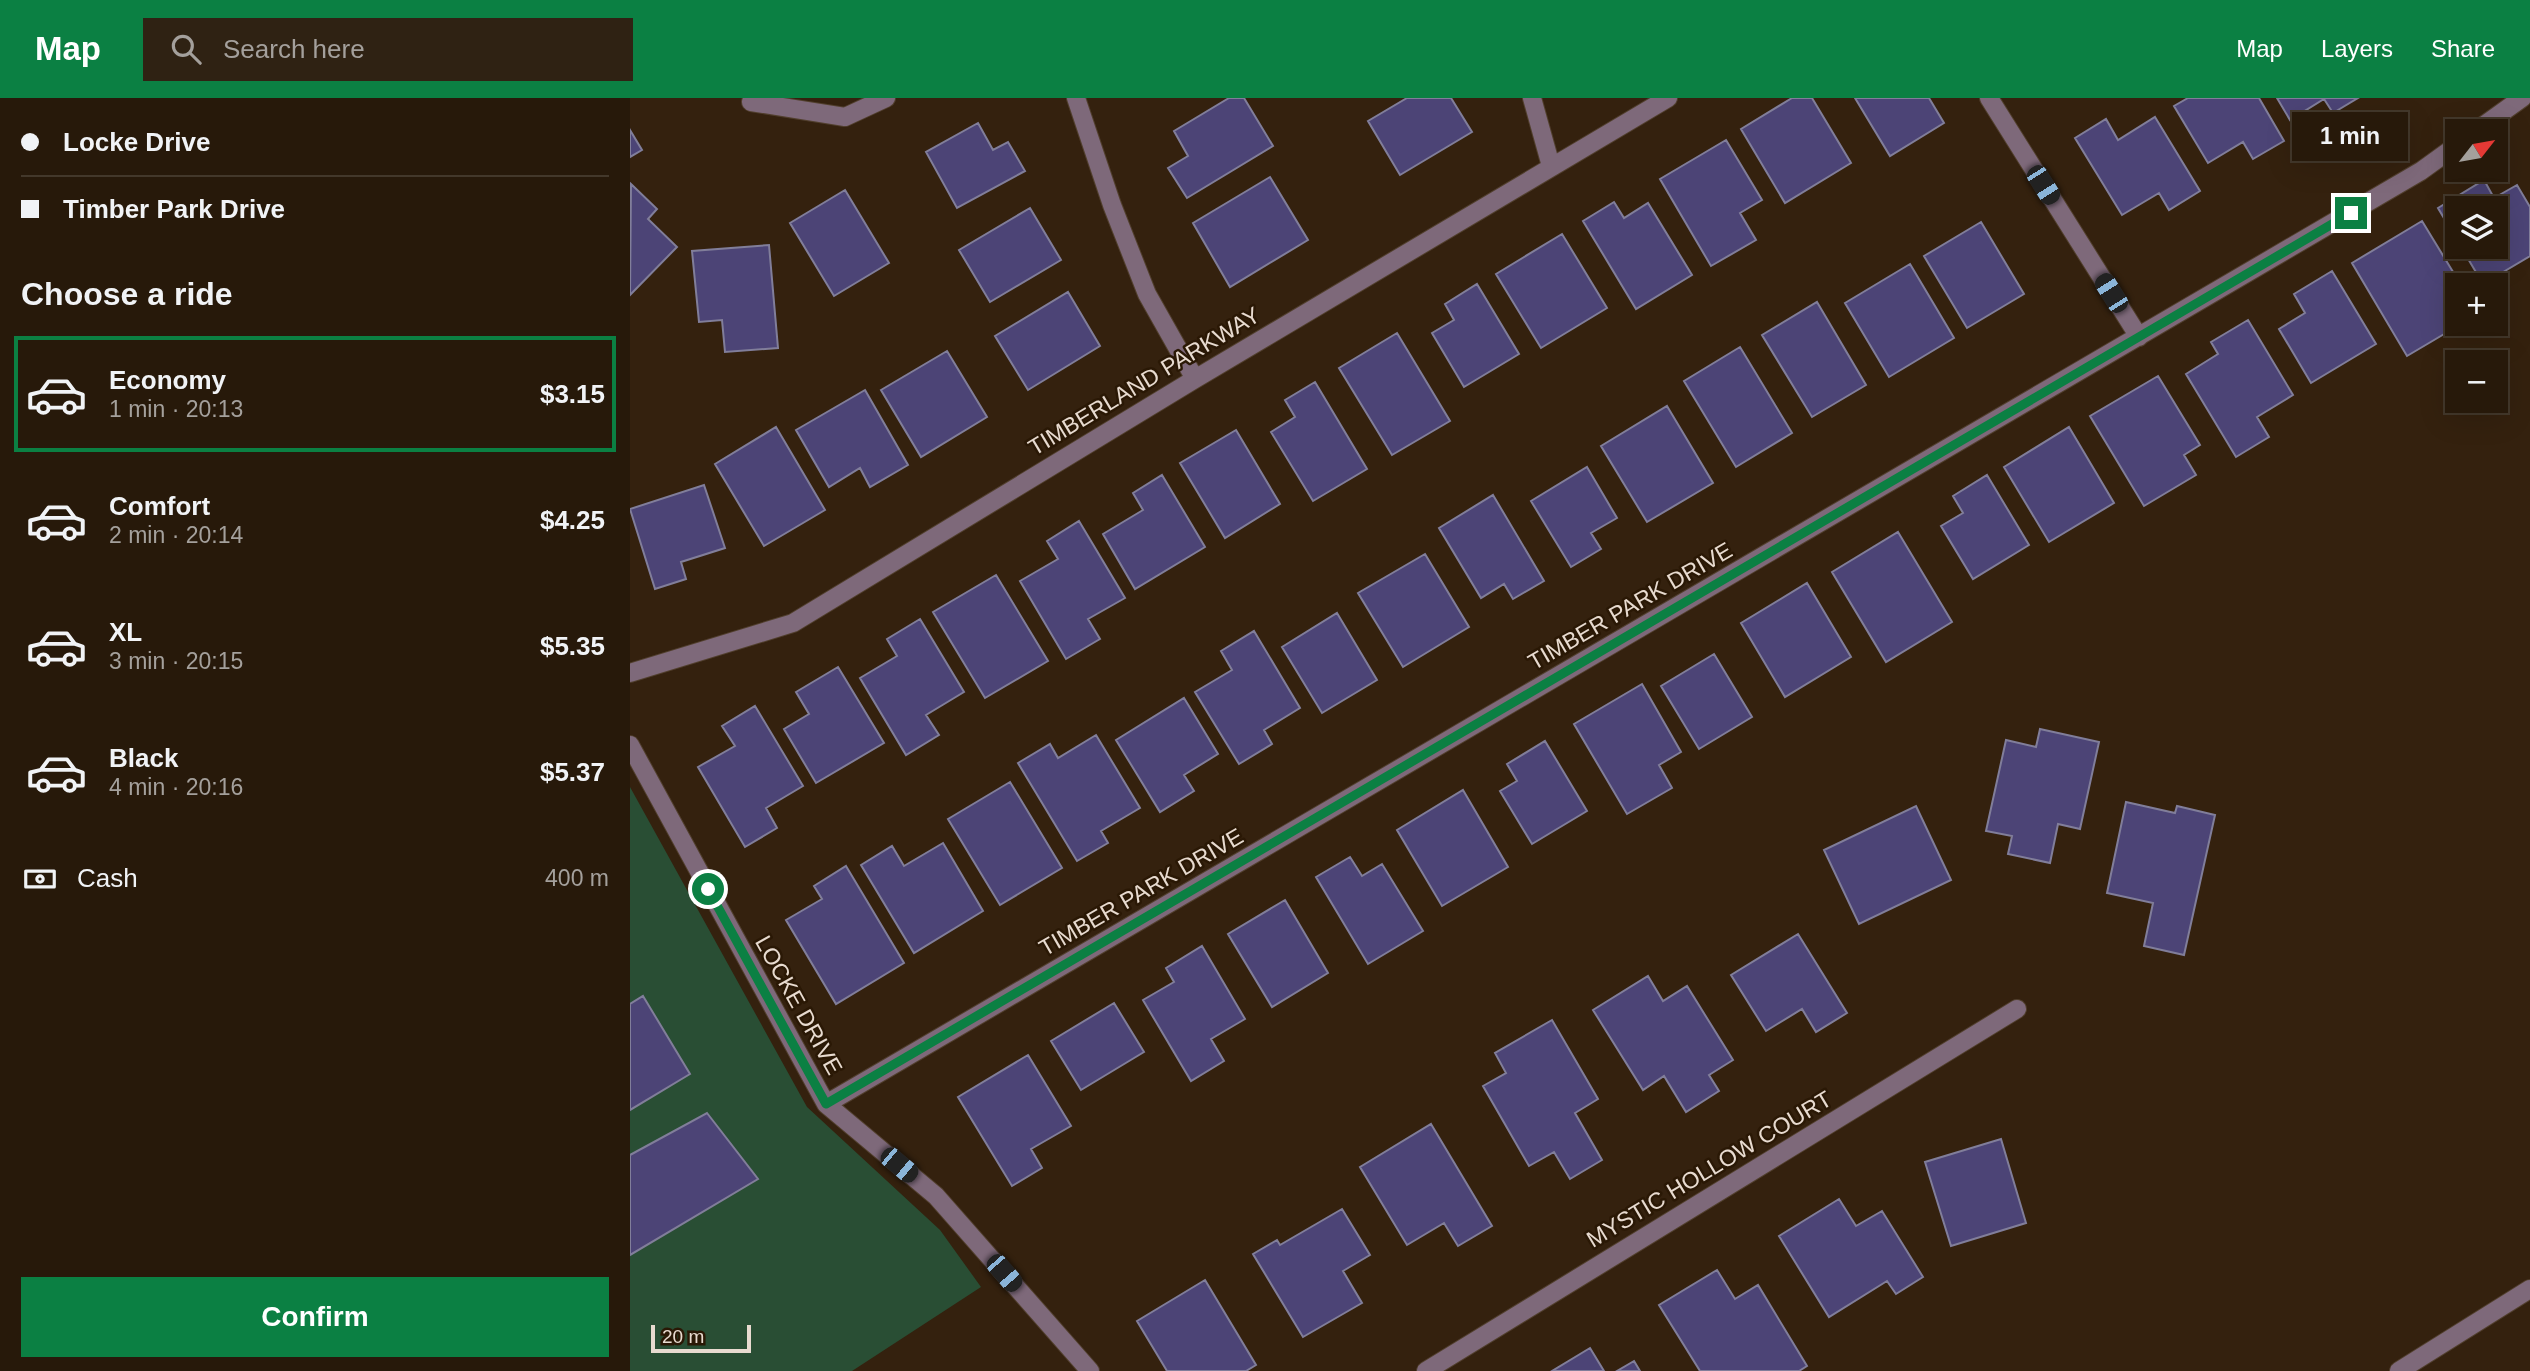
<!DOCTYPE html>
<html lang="en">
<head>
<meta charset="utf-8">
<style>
	body { margin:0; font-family:Helvetica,sans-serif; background:#2f2213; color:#f1f3f6; height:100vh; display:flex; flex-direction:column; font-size:26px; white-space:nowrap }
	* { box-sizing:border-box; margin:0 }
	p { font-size:23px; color:#a4a09c }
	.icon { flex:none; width:38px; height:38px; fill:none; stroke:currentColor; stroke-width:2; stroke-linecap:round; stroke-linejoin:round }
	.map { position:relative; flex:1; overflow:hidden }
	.panel { display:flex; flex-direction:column; background:#27190a; width:630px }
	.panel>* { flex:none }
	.banner { display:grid; align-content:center; height:154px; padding:0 21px; background:#27190a }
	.needle { width:46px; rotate:59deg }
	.controls { position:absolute; left:1815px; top:21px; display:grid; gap:14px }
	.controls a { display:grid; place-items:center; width:63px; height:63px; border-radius:0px; background:#27190a; box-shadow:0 7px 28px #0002,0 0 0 2px #43382b; font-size:35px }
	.scale { position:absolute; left:21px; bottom:18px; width:100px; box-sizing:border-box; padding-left:7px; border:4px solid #e8dbd0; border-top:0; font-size:19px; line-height:24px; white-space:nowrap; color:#e8dbd0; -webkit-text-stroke:5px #2a1805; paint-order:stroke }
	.end { position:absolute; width:32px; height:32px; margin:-16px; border:9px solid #0b8043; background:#fff; box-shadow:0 0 0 4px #fff }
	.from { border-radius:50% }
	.bubble { position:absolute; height:49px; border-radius:0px; background:#27190a; box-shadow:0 7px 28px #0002,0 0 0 2px #43382b; font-size:23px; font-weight:800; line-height:49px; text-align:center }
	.car { position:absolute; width:21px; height:42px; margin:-21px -10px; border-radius:9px; box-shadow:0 0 5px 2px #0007; background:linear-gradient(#222 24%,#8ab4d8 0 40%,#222 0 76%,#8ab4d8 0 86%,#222 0) }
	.banner b { display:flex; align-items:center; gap:24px; height:66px; font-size:26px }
	.banner b+b { border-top:2px solid #43382b }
	.banner i { width:18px; height:18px; background:#f1f3f6 }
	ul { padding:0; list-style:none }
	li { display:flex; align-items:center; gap:21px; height:116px; margin:0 14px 10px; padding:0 7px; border:4px solid transparent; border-radius:0px }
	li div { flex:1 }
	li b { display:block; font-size:26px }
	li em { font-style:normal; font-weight:800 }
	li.selected { border-color:#0b8043 }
	li>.icon { width:63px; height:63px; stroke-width:1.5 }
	h2 { padding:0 21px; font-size:32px; line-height:84px }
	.pay { display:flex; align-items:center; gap:18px; height:77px; padding:0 21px; font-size:26px }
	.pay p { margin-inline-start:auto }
	.primary-button { display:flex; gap:14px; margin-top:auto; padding:14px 21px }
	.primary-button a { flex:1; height:80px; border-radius:0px; background:#0b8043; color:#fff; font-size:28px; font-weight:800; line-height:80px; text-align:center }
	header { display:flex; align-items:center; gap:42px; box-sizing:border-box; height:98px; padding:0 35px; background:#0b8043; color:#fff }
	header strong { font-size:33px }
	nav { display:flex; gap:38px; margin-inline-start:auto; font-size:24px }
	.search { width:490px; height:63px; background:#2f2213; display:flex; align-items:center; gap:18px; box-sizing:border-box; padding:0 24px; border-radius:0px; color:#a4a09c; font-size:26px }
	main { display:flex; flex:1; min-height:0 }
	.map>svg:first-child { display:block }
</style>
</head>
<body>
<header>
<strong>Map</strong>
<div class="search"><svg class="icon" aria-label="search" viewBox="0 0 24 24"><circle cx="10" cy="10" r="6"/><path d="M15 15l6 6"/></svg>Search here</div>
<nav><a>Map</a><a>Layers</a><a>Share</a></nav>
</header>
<main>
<section class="panel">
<div class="banner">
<b><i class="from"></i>Locke Drive</b>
<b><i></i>Timber Park Drive</b>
</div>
<h2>Choose a ride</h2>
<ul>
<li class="selected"><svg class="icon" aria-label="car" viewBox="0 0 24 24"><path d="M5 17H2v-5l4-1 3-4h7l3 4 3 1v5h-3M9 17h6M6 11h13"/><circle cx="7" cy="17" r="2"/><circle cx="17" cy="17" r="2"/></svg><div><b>Economy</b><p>1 min · 20:13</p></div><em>$3.15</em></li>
<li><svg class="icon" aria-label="car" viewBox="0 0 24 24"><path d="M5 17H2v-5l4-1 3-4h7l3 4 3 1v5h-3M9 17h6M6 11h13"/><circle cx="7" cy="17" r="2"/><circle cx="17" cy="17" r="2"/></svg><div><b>Comfort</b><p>2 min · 20:14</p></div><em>$4.25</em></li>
<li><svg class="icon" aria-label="car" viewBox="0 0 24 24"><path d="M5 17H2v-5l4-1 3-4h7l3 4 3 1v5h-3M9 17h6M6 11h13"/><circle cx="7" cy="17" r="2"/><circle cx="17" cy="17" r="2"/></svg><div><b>XL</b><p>3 min · 20:15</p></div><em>$5.35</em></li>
<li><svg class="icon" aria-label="car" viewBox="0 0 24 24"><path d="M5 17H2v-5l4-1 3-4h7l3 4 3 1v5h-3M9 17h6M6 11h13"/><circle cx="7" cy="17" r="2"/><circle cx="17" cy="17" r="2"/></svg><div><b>Black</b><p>4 min · 20:16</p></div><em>$5.37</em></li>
</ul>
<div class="pay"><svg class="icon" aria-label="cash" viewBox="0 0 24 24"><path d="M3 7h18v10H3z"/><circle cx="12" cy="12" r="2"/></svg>Cash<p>400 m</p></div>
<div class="primary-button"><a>Confirm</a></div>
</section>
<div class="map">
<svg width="1900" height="1273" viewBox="0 0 1900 1273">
	<rect width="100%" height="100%" fill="#34210e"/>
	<path fill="#294e34" d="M0,689L177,1009L310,1132L351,1189L222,1273H0Z"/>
	<path fill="#4c4476" stroke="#817e9a" stroke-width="2" d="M599,0H614L643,48L557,100L538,70L558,58L544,33Z
		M777,0H821L842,34L770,77L738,23Z
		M1162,0H1182L1221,65L1155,105L1111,31Z
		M1225,0H1299L1314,25L1260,58Z
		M1558,0H1629L1654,43L1623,61L1613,44L1578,65L1544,8Z
		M1647,0H1728L1703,15L1694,1L1660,22Z
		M1525,19L1570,93L1539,112L1529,95L1492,117L1445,40L1476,21L1488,42Z
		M348,25L363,52L378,44L395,73L327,110L296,54Z
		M0,32L12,52L0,59Z
		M1096,42L1132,102L1110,115L1126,142L1081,168L1030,81Z
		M640,79L678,142L600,189L563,125Z
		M1854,82L1864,100L1887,87L1900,109V158L1853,186L1831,149H1866V110H1827V142L1808,110Z
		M1,86L27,111L18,121L47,149L0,197Z
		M215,92L259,165L204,198L160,125Z
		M984,104L994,120L1018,105L1062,177L1006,211L953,123Z
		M400,110L431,162L360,204L329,152Z
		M1792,123L1831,187H1827V226H1831L1777,258L1722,165Z
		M1351,124L1394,196L1337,230L1294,158Z
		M932,136L977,210L911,250L866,176Z
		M139,147L148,250L95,254L92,222L69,224L62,153Z
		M1280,166L1324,240L1259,279L1215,205Z
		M1702,173L1746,246L1681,285L1649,231L1675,215L1664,196Z
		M847,186L889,256L834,289L802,235L824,222L815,206Z
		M438,194L470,248L398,292L365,238Z
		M1187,204L1236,287L1182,319L1132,237Z
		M1618,222L1663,297L1627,319L1639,339L1606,359L1556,276L1588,256L1581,244Z
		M767,235L820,323L762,357L709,270Z
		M1110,249L1162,335L1106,369L1054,283Z
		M317,253L357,319L291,359L251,292Z
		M1528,278L1570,347L1554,357L1566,377L1514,408L1460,318Z
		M685,284L737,371L683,403L641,334L665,319L655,302Z
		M235,292L278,367L240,389L230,370L199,389L166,332Z
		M1037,308L1083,385L1017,424L971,348Z
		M146,329L195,412L134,448L85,366Z
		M1439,329L1484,405L1419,444L1374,369Z
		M606,332L650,406L595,440L550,365Z
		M957,369L987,420L961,435L971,451L941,469L901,403Z
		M532,377L575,449L505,491L473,436L513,412L503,395Z
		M1357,377L1399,447L1343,481L1311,428L1333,415L1323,398Z
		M74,387L95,450L51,464L56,481L25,491L0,411Z
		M863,397L914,483L883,501L874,486L851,500L809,430Z
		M449,423L495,500L458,521L470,541L436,561L390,483L428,461L417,443Z
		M1268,434L1322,524L1256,564L1202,474Z
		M795,456L839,529L773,569L728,495Z
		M366,477L418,563L355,600L303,514Z
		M1177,485L1221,559L1155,599L1111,525Z
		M707,515L747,582L692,615L652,549Z
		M290,521L334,594L296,617L309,637L276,657L230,580L267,558L257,541Z
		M624,533L670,610L634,632L642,646L609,666L565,594L602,572L591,553Z
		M1084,556L1122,619L1069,651L1031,588Z
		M208,569L254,645L186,685L154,631L179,616L166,594Z
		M1012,586L1051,654L1029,667L1042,690L997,716L944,626Z
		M554,600L588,656L554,677L564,693L530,714L486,642Z
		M125,608L173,688L136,710L147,730L115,749L68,669L105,648L92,628Z
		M1410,631L1469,644L1450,731L1428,726L1420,765L1378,756L1382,738L1356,733L1376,642L1406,649Z
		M466,637L510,710L471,733L478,745L447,763L388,665L420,646L428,660Z
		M915,643L957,713L902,746L870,693L887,683L877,666Z
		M380,684L432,770L370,807L318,721Z
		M833,692L878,769L812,808L767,732Z
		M1496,704L1545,715L1547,708L1585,717L1554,857L1514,848L1523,805L1477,795Z
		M1286,708L1321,782L1229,826L1194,752Z
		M313,745L353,813L284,855L231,767L262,748L274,768Z
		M720,759L732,778L752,766L793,833L738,866L686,779Z
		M216,768L274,865L206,906L156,822L192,801L184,788Z
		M655,802L698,875L642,909L598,836Z
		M1168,836L1217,915L1186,934L1172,911L1136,933L1101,877Z
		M572,848L615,921L581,941L594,963L561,983L513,902L544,884L536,870Z
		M1018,878L1033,903L1057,888L1103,962L1079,977L1089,993L1056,1014L1034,978L1013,992L963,912Z
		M13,898L60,976L0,1012V906Z
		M484,905L514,954L451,992L421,943Z
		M922,922L968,1001L945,1015L972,1062L940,1081L924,1054L899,1068L853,988L876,975L865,955Z
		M398,957L441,1028L401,1051L412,1070L382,1088L328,999Z
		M77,1015L128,1081L0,1157V1057Z
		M801,1026L862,1128L828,1148L814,1125L777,1147L730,1069Z
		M1371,1041L1396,1125L1321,1148L1295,1064Z
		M1209,1101L1226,1128L1252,1113L1293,1179L1266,1196L1257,1183L1199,1219L1149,1138Z
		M712,1111L740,1157L713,1173L732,1205L673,1239L623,1156L647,1142L650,1147Z
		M1087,1172L1105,1201L1128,1187L1177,1268L1169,1273H1070L1029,1207Z
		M575,1182L626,1267L616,1273H537L507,1223Z
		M960,1250L974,1273H922Z
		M1004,1263L1010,1273H987Z"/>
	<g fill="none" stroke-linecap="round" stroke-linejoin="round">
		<defs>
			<path id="minor" d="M446,0L482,107L517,196L565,281
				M902,0L921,68
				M1359,0L1509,239
				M121,4L215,19L256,0
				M1846,33L1892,0
				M0,575L163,525L565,281L1038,0
				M0,647L196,1006L306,1098L460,1273
				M196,1006L1791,73L1827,47
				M796,1273L1387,911
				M1769,1273L1900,1191"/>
		</defs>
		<use href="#minor" stroke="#513f2d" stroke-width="20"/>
		<use href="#minor" stroke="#7e697a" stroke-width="18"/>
	</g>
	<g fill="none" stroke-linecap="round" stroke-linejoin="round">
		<path stroke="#0b8043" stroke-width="9" d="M78,791L196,1006L1721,115"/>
	</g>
	<g text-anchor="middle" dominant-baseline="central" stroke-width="5" stroke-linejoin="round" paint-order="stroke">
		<g font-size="23" fill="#e8dbd0" stroke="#2a1805">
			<text transform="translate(514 283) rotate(-31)">TIMBERLAND PARKWAY</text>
			<text transform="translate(1000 508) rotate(-30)">TIMBER PARK DRIVE</text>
			<text transform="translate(511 794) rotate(-30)">TIMBER PARK DRIVE</text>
			<text transform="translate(169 907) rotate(61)">LOCKE DRIVE</text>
			<text transform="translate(1079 1071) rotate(-31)">MYSTIC HOLLOW COURT</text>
		</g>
	</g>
</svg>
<div class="controls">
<a><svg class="needle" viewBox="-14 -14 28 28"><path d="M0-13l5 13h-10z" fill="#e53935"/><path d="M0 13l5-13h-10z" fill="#a4a09c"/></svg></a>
<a><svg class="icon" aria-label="layers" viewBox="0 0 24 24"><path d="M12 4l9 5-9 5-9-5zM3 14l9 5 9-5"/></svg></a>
<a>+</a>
<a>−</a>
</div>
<div class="scale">20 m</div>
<i class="end from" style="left:78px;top:791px"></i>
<i class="end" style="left:1721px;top:115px"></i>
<div class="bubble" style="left:1662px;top:14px;width:116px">1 min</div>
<i class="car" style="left:1413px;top:87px;rotate:148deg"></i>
<i class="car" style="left:1481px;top:195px;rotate:328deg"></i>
<i class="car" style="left:269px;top:1067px;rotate:130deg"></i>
<i class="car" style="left:374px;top:1175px;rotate:139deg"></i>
</div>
</main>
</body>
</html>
